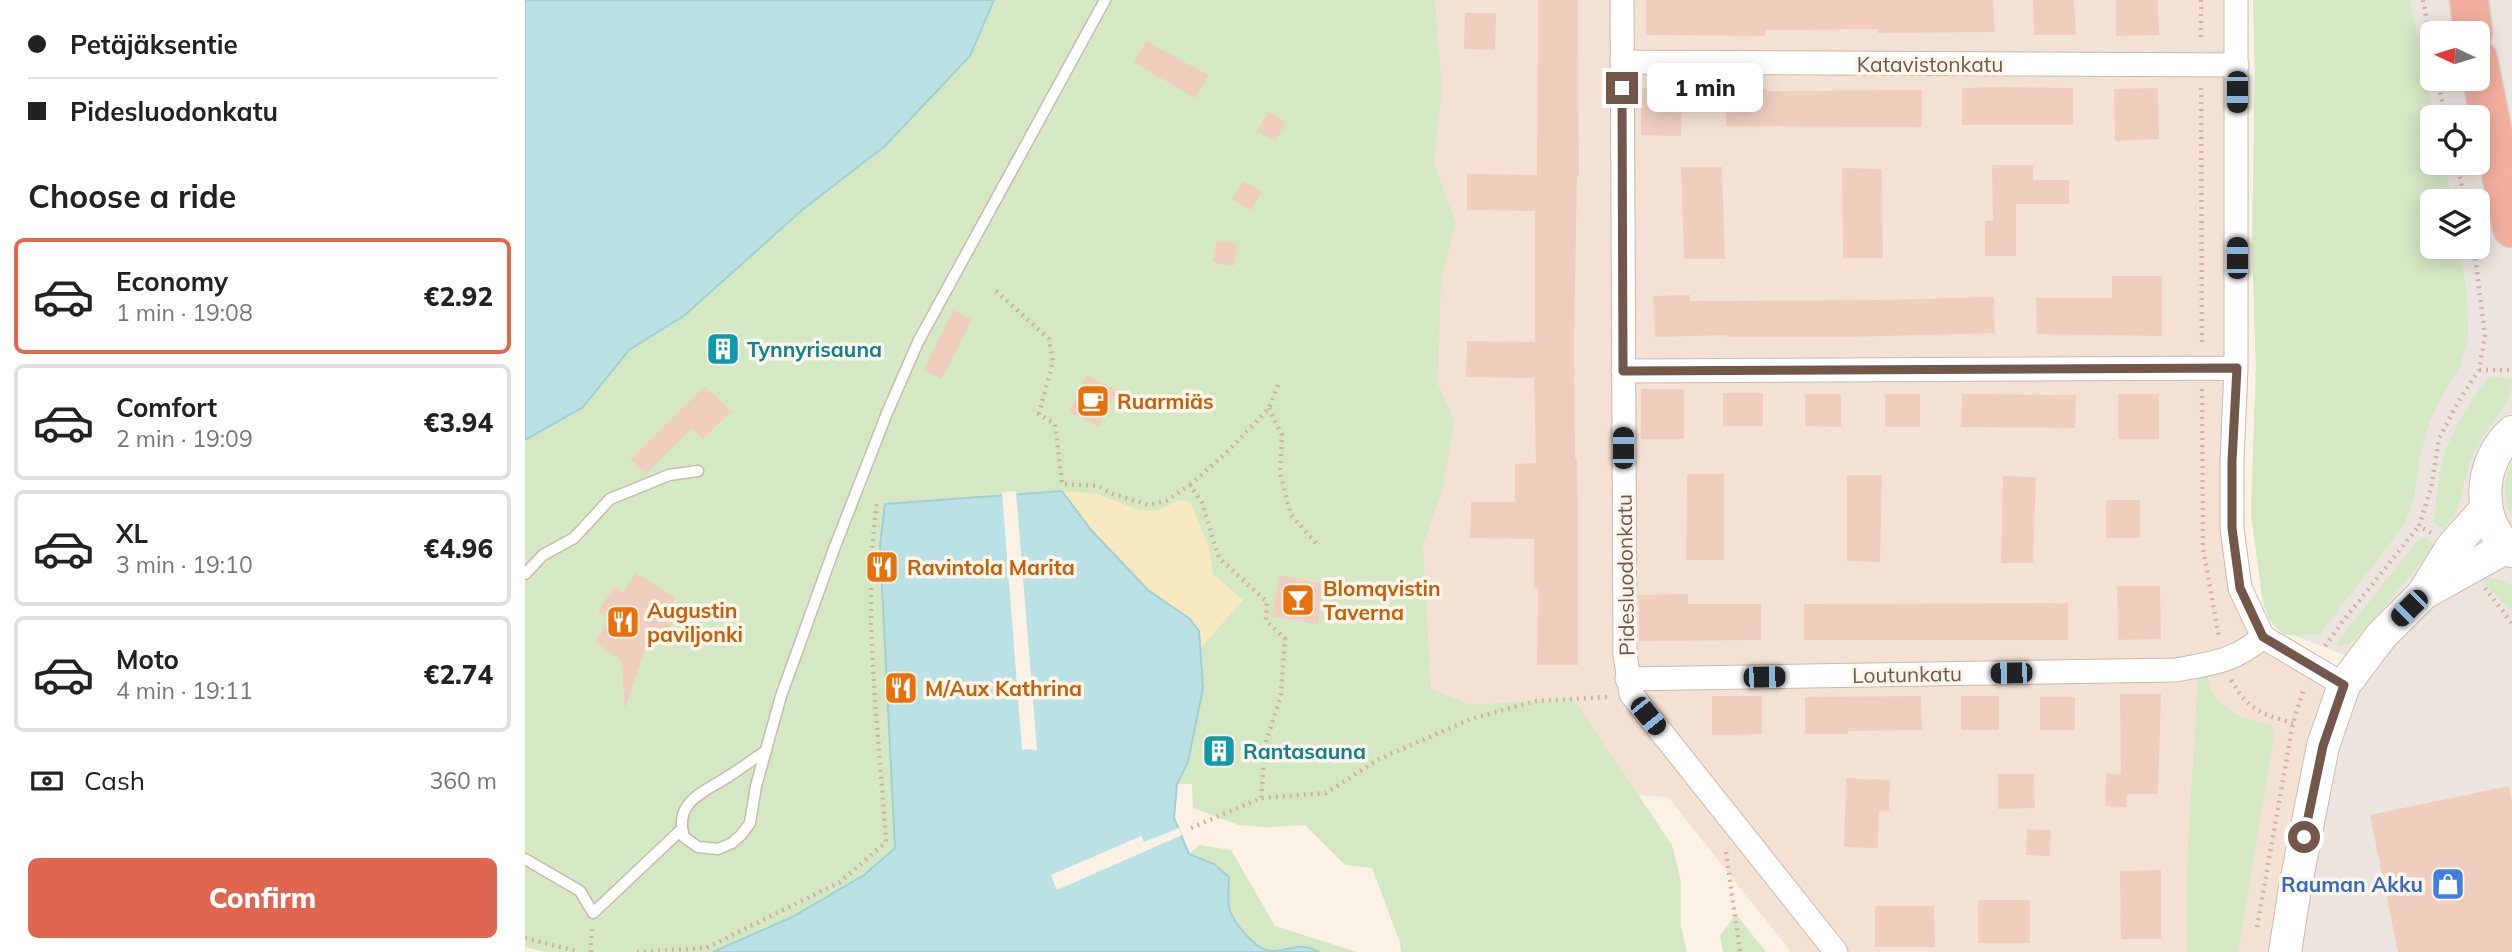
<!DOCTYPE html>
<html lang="en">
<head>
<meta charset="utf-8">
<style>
	body { margin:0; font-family:Mulish,sans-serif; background:#f6f6f6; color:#222; height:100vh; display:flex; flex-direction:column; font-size:26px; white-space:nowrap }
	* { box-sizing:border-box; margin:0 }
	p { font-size:23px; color:#767676 }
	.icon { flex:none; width:38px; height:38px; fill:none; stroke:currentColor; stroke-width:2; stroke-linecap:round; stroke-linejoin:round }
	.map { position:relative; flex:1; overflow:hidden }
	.sheet { display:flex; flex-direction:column; background:#fff; width:525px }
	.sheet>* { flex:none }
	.guide { display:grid; align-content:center; height:154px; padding:0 28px; background:#fff }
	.needle { width:46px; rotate:274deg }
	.buttons { position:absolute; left:1895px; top:21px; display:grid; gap:14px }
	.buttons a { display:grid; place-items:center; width:70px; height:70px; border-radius:10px; background:#fff; box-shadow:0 4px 18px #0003; font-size:35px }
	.end { position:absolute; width:32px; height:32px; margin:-16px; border:9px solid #73574b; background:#fff; box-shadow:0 0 0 4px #fff }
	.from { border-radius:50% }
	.bubble { position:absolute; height:49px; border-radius:10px; background:#fff; box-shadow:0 4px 18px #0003; font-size:23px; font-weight:800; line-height:49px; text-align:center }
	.car { position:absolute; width:21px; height:42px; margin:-21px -10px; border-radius:9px; box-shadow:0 0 5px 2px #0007; background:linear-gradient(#222 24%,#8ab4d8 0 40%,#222 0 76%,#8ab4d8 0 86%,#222 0) }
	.guide b { display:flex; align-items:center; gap:24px; height:66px; font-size:26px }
	.guide b+b { border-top:2px solid #e0e0e0 }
	.guide i { width:18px; height:18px; background:#222 }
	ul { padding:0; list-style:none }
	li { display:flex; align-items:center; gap:21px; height:116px; margin:0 14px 10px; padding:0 14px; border:4px solid #e0e0e0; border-radius:10px }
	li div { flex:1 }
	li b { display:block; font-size:26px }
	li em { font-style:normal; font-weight:800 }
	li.selected { border-color:#e0664f }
	li>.icon { width:63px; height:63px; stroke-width:1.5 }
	h2 { padding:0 28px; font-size:32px; line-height:84px }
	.pay { display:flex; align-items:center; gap:18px; height:77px; padding:0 28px; font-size:26px }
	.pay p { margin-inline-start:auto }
	.cta { display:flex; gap:14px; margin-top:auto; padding:14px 28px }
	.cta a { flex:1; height:80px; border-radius:10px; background:#e0664f; color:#fff; font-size:28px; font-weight:800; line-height:80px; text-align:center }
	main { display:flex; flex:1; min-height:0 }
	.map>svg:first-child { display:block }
</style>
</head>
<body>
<main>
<section class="sheet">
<div class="guide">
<b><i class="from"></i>Petäjäksentie</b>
<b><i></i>Pidesluodonkatu</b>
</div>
<h2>Choose a ride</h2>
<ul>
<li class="selected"><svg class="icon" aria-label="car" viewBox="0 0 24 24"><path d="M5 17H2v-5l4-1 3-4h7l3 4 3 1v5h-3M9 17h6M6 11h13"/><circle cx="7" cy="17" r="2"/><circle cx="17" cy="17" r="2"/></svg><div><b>Economy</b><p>1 min · 19:08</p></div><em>€2.92</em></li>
<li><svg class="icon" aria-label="car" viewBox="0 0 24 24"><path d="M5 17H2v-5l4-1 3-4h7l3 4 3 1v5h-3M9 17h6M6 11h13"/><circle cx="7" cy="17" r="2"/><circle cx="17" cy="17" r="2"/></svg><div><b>Comfort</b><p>2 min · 19:09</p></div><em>€3.94</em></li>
<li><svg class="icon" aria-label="car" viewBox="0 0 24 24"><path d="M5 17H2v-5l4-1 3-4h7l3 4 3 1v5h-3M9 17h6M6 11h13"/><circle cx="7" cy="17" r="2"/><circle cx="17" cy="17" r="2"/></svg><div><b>XL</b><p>3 min · 19:10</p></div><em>€4.96</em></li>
<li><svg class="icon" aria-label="car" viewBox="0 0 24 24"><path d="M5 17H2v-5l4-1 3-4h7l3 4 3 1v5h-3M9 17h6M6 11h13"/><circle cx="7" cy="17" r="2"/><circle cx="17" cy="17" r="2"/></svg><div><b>Moto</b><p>4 min · 19:11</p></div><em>€2.74</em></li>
</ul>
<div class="pay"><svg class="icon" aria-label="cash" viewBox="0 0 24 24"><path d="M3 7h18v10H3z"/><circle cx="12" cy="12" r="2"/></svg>Cash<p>360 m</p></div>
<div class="cta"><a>Confirm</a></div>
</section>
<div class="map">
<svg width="1987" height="952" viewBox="0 0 1987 952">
	<rect width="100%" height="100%" fill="#fbf1e5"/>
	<path fill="#f3e2d3" d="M892,0H1711L1707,528L1738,637L1819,685L1760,952H1266L1143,797L883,782Z"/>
	<path fill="#ebe4df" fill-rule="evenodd" d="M1728,0H1987V952H1760L1836,662L1768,635H1760L1751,628L1738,603L1726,514L1731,367L1727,245L1730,69ZM1908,33H1953V79H1908ZM1908,117H1953V163H1908ZM1908,201H1953V247H1908Z"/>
	<path fill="#d5e8c4" d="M469,0H910L917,89L909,163L931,223L916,280L913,385L930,421L917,491L898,545L906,689L946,705L1048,698L1147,845L1156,881V926L1162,952H876L875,942L847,868L820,865L780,825L741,827L713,825L668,808L667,784H652L663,762L678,688L674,631L360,504L355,546L370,848L339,875L267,917L188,952H20L0,947V440L58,407L104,350L160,315L277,210L360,146L445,56Z
		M1728,0H1885L1909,117L1908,163H1919L1927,201H1908V247H1935L1942,295L1943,339L1935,367L1921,388L1904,423L1894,460L1889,498L1879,525L1794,635H1760L1751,628L1744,618L1738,603L1726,514L1731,367L1727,245L1730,69Z
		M1964,376L1987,380C1987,404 1971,416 1960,434C1951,447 1943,464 1940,480C1934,500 1935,514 1918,529L1908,522C1912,504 1912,485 1916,468C1924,433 1943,404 1964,376Z
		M1987,462V517C1977,500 1978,479 1987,462Z
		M1900,537L1910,546L1850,618L1826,643L1813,647V641L1893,540Z
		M1963,578L1976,580L1987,586V611L1964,589L1958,580Z
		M1683,676C1685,707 1720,721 1746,724L1749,738L1713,952H1662V864L1673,677Z
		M674,845L706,850L750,926L832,952H688L664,854Z
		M1211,914L1241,952H1198L1195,935Z"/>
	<path fill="#f9e9c1" d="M537,491L572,494L614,510L632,511L655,500L665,502L684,548L688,574L718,600L675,649L674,631L665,619L623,590L566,530Z"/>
	<path fill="#bae1e4" stroke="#a1d1d5" stroke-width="2" d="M0,0H469L445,56L360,146L277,210L160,315L104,350L58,407L0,440Z
		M537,491L566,530L623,590L665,619L674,631L678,688L663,762L652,784L649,818L664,854L689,864L704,877C702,907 702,915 723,937C730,944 736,950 746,951C767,952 771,940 794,952H188L267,917L339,875L370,848L355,546L360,504Z"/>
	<path fill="#fbf1e5" d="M491,491L512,750L497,749L477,492Z
		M654,828L657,835L532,890L526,875L616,836L619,842Z"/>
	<path fill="#efcebe" d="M1013,0H1053L1054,176H1052L1049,340L1050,458H1052L1053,505V665H1012L1013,588H1009V539L945,538L946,502H990V464L1011,463L1009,378L941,377L942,341L1010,342V211L942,210V174L1012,175Z
		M1121,0H1468L1470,32L1353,33V29L1240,30V36L1121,35Z
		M1508,0H1549L1551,35H1509Z
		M1591,0H1633L1634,35L1591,36Z
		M940,13H971L970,50L939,49Z
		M621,41L683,75L671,98L609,63Z
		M1471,87L1548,88V125H1437V88Z
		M1116,88H1157L1156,136L1116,135Z
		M1633,88L1634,139L1590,141L1589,89Z
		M1201,89H1242V91L1397,90V127L1201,126Z
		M743,112L761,122L750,141L732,131Z
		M1467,165H1508V180H1544V204H1491V256H1460V221H1468Z
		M1156,167H1197L1200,259H1159Z
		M1317,168L1357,169L1358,258H1318Z
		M718,181L737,191L726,210L707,199Z
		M692,240L713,244L709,266L687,262Z
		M1587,276H1637V336L1512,334L1511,298H1587Z
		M1165,295V301L1357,300L1469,297L1470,333L1320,337H1202V335L1130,337L1128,296Z
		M428,310L447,319L417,379L399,370Z
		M562,375L592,390L574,427L544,412Z
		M180,386L206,412L178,439L167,428L120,474L106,459Z
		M1116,389H1159V439H1116Z
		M1198,393H1238V426H1198Z
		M1280,394H1316V427L1280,426Z
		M1360,394H1395V427H1360Z
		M1437,394L1551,395L1550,428L1436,427Z
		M1593,394H1634V439H1593Z
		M1162,474H1199V560H1161Z
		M1322,475H1357L1355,562L1322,561Z
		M1478,476L1511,477L1508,563H1476Z
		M1581,500H1615V538H1581Z
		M111,573L150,598L138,616L148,622L132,647L123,641L100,709L96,660L70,642L85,619L73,611L90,586L99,592Z
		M754,575L800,584L793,624L747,616Z
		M1592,586H1635L1636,639L1593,640Z
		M1163,594V604H1236V640L1114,641V595Z
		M1543,603V640H1279V604Z
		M1595,694H1636L1633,794H1602L1601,807L1580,806L1581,773L1596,774Z
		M1187,696H1237V734L1187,735Z
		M1396,696L1397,730L1323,731V734H1280V697Z
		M1436,696H1474V730H1436Z
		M1515,697H1550V730H1515Z
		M689,736L710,750L699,767L677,753Z
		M1473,774H1509L1510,808L1473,809Z
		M1321,778L1365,780L1364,811L1354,810L1353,848L1319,847Z
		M1984,786L1987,802V952H1873L1845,815Z
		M1502,829L1526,830L1525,856L1501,855Z
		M1636,870V939H1596L1595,871Z
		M1453,900H1505V943H1453Z
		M1350,906H1409L1410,947H1350Z"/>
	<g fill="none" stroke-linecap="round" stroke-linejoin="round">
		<defs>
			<path id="lane" d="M0,574L18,555L49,538L85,499L144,475L173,471
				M241,751C228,759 217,768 204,776C180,792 148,801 159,837L173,847L193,849L207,843L216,835L225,823L231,786L256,696L309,549L362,413L393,342L580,0
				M0,859L55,891L68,913L157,829"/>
			<path id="street" d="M1097,0L1100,654L1106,694L1311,952
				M1711,0V368L1707,461V528L1715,588L1738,637L1819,685
				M1097,62L1712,65
				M1098,371L1711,368
				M1102,679L1651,670C1688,663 1708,662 1738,637"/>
			<path id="secondary" d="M1987,432C1953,463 1950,521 1987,551
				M1899,593L1982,547
				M1760,952L1770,888L1798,746L1819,685L1856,636L1898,594L1927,547L1961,509"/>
			<path id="highway" d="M1944,0L1948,33
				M1953,59L1987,228"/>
		</defs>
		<use href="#lane" stroke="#ccb8ac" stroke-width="13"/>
		<use href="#street" stroke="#ccb8ac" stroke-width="25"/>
		<use href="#secondary" stroke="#d1baac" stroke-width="34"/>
		<use href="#highway" stroke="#d8d0cd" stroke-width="41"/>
		<path stroke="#d4b1a1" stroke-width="4.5" stroke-dasharray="2 5" stroke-linecap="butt" d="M1676,0V41
			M1898,0L1908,54
			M1912,79L1921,117
			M1676,88L1677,346
			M1932,163L1940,201
			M471,291L524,339L528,361L514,414L530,424L537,484L573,486L588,494L624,505L641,501L665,485L677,503L694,558L742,602L741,621L760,639L756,695L741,742L736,798
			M1954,370H1987
			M1677,389L1678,548L1694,638
			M744,408L757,435L755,473L766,515L791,543
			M665,485L701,453L744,408L754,383
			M1906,533L1894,526L1906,488L1914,439L1933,402L1954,370L1960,336L1949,247
			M1960,588L1987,623
			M1800,646L1818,621L1894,526
			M1706,680C1723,710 1736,714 1768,723
			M666,828L736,798L801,793L854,759L946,719L1011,701L1082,697
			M1201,852L1215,952
			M1732,927L1768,723L1779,688
			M0,938L54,952
			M66,952L67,928
			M112,952L181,948L315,882L361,842C354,732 337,612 352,502"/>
		<use href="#lane" stroke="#fff" stroke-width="10"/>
		<use href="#street" stroke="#fff" stroke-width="23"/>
		<use href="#secondary" stroke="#fff" stroke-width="32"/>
		<use href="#highway" stroke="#f3af9e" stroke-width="38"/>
	</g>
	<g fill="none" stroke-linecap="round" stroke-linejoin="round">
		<path stroke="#73574b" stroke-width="9" d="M1097,88L1098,371L1712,368L1707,461V528L1715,588L1738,637L1819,685L1798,746L1779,837"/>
	</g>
	<defs>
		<symbol id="building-square" viewBox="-11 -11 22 22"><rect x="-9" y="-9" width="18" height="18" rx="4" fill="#0f9aa8" stroke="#fef5eb"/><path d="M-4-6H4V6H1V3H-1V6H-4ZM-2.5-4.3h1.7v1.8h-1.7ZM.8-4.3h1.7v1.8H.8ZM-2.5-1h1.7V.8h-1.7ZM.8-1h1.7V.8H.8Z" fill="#fff"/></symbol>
		<symbol id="cafe-square" viewBox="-11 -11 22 22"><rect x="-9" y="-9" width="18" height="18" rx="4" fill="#e8710a" stroke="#fef5eb"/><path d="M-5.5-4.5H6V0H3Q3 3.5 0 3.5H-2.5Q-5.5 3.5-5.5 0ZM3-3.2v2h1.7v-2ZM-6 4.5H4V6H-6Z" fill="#fff"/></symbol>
		<symbol id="restaurant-square" viewBox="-11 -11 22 22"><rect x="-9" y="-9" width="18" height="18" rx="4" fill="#e8710a" stroke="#fef5eb"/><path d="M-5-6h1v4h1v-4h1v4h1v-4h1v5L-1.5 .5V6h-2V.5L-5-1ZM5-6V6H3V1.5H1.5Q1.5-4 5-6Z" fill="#fff"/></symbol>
		<symbol id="bar-square" viewBox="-11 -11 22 22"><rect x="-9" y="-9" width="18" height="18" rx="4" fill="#e8710a" stroke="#fef5eb"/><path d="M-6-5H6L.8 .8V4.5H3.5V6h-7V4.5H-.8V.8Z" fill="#fff"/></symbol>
		<symbol id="shop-square" viewBox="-11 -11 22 22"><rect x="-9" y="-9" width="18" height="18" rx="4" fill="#3f7fe0" stroke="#fef5eb"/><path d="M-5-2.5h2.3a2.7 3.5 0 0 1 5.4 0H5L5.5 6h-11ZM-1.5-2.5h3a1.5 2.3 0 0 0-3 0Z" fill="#fff"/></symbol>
	</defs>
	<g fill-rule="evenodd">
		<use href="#building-square" x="179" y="330" width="38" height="38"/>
		<use href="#cafe-square" x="549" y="382" width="38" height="38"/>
		<use href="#restaurant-square" x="338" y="548" width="38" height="38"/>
		<use href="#bar-square" x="754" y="581" width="38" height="38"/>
		<use href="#restaurant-square" x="79" y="603" width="38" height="38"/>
		<use href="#restaurant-square" x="357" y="669" width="38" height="38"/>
		<use href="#building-square" x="675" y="732" width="38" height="38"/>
		<use href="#shop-square" x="1904" y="865" width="38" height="38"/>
	</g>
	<g text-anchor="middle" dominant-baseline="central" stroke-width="7" stroke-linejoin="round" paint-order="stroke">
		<g font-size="21" fill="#73574b" stroke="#fef5eb">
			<text x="1405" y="64">Katavistonkatu</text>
			<text transform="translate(1100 575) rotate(-91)">Pidesluodonkatu</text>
			<text transform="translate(1382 674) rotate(-1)">Loutunkatu</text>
		</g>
		<g font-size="21" font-weight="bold" fill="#0d838f" stroke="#fef5eb" text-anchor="start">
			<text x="222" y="349">Tynnyrisauna</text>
			<text x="718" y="751">Rantasauna</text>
		</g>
		<g font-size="21" font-weight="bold" fill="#c56008" stroke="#fef5eb" text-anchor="start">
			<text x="592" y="401">Ruarmiäs</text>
			<text x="382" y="567">Ravintola Marita</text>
			<text x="798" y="588">Blomqvistin<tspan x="798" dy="24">Taverna</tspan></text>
			<text x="122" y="610">Augustin<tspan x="122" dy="24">paviljonki</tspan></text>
			<text x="400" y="688">M/Aux Kathrina</text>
		</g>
		<g font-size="21" font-weight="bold" fill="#366cbe" stroke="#fef5eb" text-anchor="end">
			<text x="1898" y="884">Rauman Akku</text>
		</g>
	</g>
</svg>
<div class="buttons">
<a><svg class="needle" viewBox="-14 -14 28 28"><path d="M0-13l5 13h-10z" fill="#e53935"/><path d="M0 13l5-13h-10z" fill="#767676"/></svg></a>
<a><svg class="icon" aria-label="locate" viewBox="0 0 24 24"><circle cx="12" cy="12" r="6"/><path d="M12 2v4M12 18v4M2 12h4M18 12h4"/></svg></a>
<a><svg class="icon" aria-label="layers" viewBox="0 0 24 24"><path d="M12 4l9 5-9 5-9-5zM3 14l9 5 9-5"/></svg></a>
</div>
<i class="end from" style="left:1779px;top:837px"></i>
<i class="end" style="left:1097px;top:88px"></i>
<div class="bubble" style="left:1122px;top:63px;width:116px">1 min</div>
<i class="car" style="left:1712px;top:92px;rotate:180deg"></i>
<i class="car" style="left:1712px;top:258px;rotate:0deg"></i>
<i class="car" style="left:1098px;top:448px;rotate:0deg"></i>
<i class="car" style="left:1884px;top:608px;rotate:225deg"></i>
<i class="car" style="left:1486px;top:673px;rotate:269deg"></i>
<i class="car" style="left:1239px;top:677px;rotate:89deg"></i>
<i class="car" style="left:1123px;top:716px;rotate:141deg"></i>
</div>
</main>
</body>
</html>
